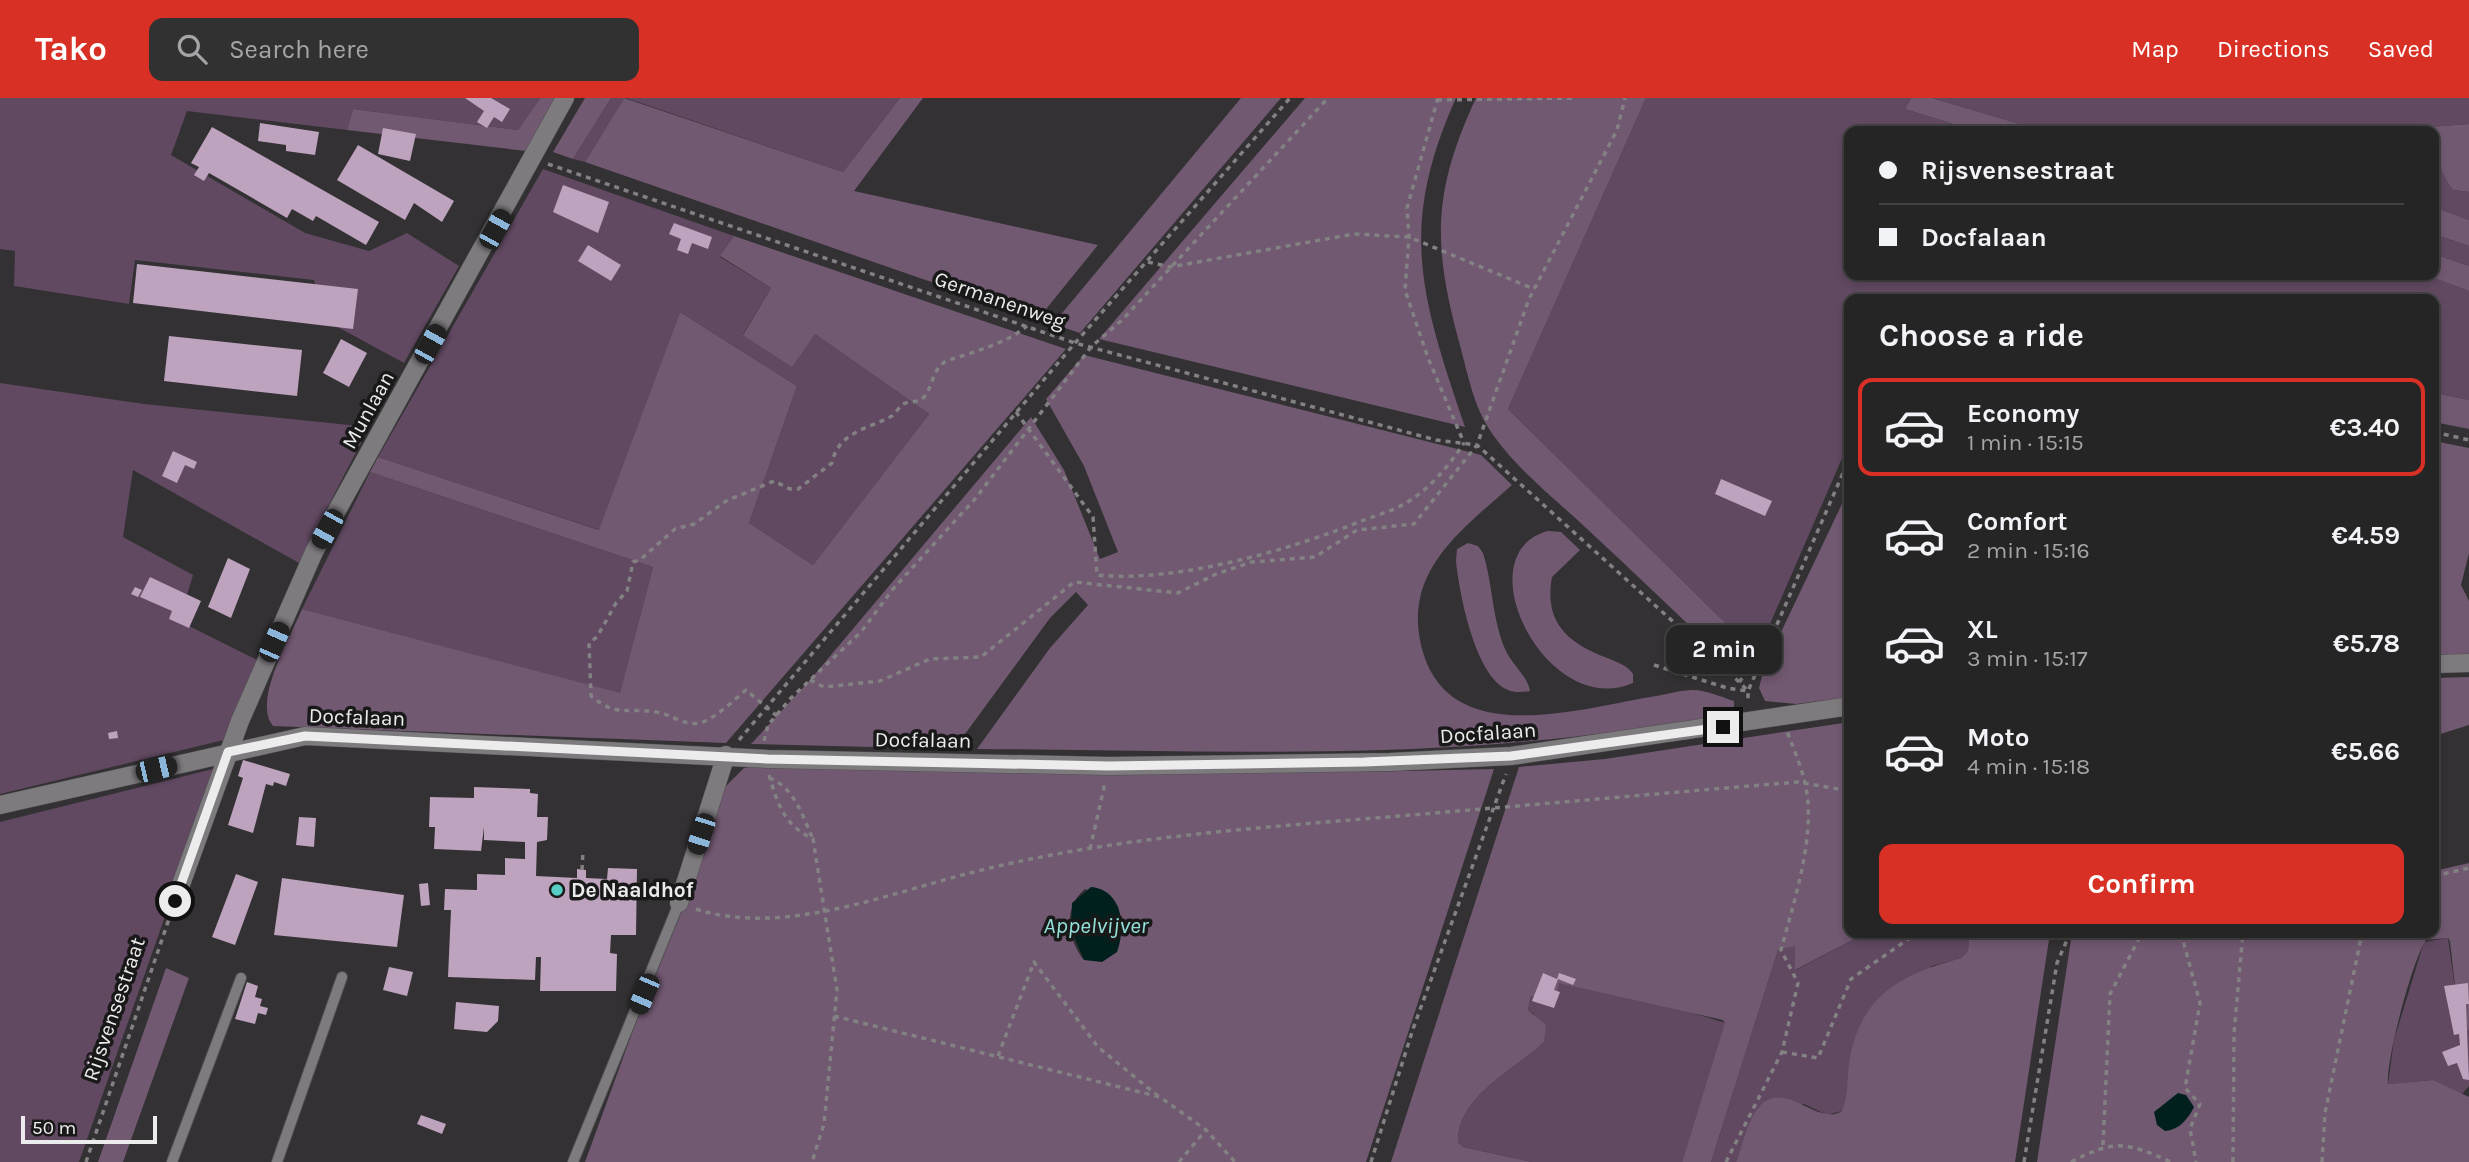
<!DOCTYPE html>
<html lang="en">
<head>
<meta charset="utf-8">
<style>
	body { margin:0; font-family:Karla,sans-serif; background:#323132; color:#f1f3f6; height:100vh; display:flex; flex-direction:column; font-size:26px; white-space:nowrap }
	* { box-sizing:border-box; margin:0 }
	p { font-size:23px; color:#a4a5a7 }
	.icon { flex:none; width:38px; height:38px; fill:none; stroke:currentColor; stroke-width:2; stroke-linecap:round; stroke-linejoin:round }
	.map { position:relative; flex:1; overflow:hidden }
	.sheet { position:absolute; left:1844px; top:196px; width:595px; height:644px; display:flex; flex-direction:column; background:#262526; border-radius:14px; box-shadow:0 4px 10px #0003,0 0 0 2px #424243 }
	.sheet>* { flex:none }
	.guide { position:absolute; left:1844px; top:28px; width:595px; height:154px; border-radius:14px; box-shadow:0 4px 10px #0003,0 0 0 2px #424243; display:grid; align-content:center; height:154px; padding:0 35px; background:#262526 }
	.scale { position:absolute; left:21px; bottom:18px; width:136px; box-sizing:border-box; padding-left:7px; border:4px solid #edeced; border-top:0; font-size:19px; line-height:24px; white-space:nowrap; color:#edeced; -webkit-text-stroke:5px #1a191a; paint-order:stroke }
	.end { position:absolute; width:32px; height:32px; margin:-16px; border:9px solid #edeced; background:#111; box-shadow:0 0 0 4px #111 }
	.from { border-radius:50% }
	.bubble { position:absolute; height:49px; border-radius:14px; background:#262526; box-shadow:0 4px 10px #0003,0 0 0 2px #424243; font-size:23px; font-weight:700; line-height:49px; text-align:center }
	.car { position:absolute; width:21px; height:42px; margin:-21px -10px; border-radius:9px; box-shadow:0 0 5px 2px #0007; background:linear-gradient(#222 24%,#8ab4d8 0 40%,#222 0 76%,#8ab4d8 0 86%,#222 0) }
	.guide b { display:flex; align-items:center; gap:24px; height:66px; font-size:26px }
	.guide b+b { border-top:2px solid #424243 }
	.guide i { width:18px; height:18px; background:#f1f3f6 }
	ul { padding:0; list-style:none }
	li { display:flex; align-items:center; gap:21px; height:98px; margin:0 14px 10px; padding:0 21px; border:4px solid transparent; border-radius:14px }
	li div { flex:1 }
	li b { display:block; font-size:26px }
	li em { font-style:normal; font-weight:700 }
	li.current { border-color:#d93025 }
	li>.icon { width:63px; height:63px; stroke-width:1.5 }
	h2 { padding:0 35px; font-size:32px; line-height:84px }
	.cta { display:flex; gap:14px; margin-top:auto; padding:14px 35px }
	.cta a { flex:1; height:80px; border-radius:14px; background:#d93025; color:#fff; font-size:28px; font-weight:700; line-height:80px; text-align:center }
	header { display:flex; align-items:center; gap:42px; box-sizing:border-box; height:98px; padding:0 35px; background:#d93025; color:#fff }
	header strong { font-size:33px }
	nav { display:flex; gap:38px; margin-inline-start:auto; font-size:24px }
	.search { width:490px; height:63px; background:#323132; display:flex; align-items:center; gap:18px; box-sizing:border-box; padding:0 24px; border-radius:14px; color:#a4a5a7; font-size:26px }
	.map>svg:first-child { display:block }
</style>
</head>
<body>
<header>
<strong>Tako</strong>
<div class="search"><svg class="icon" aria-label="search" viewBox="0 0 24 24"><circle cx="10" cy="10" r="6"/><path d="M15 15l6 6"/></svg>Search here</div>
<nav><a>Map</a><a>Directions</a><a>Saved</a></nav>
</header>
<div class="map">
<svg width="2469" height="1064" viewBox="0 0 2469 1064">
	<rect width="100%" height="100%" fill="#333133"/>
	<path fill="#604961" d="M0,0H540L518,32L353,11L347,32L187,13L171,57L305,135L369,153L407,135L459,168L404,265L323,221L314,182L135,162L129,206L14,188L15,153L0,151Z
		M611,0H624L585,64L573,61Z
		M626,0H900L843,74Z
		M1646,0H1911L1905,11L1976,33H1850V177H2426L2469,193V302L2434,295V201H1850V342L1757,556L1508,311Z
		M1932,0H2469V26L2431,29L2429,33H2043Z
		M2434,53L2453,92L2469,94V122L2434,109Z
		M543,71L734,138L720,159L771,190L743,236H815L929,316L813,467L749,425L797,288L680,214L600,432L378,359Z
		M2434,136L2469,148V168L2434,156Z
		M0,285L144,306L369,329L299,465L133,372L123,439L193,477L179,523L257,562L228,641L0,696Z
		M370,374L653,469L620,596L302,511Z
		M217,670L79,1064H0V724Z
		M1866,835H1969L1968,853L1961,860L1932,868L1842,1013L1827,1017L1804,1006L1754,1017L1736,1064H1711L1778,852L1795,847L1796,872Z
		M2448,840L2461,932H2469V988L2461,997L2433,982L2388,986L2394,942L2424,844Z
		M1538,869L1726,925L1682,1064H1532L1463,1049L1458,1044C1457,998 1515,972 1544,944L1534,916L1528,912Z"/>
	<path fill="#715971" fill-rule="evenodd" d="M540,0H559L526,53L347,32L353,11L518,32Z
		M585,0H611L573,61L553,54Z
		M624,0L843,74L900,0H923L854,93L1098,147L1038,221L585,64Z
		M1241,0H1281L1080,235L1053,226Z
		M1305,0H1456C1397,131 1422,201 1465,329L1099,241Z
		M1476,0H1646L1508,311L1757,556L1748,573L1732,568C1683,522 1635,475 1585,429C1553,399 1514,369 1489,331C1474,308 1468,278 1461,251C1433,150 1431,97 1476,0Z
		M1911,0H1932L2043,33H1976L1905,11Z
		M2469,26V94L2453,92C2440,74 2434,55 2434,33H2429L2430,29Z
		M2434,109L2469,122V148L2434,136Z
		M734,138L1066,251L726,645L273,628C252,603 291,538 302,511L620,595L653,469L370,374L378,359L599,432L680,214L797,288L749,425L813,467L929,316L815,236L792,269L743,237L771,190L720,158Z
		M2434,156L2469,168V193L2426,177H2434Z
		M1084,257L1481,357L1512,387C1464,430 1406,470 1420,542C1442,655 1576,611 1656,598C1668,596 1681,592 1693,592C1706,592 1721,599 1734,603V616C1655,629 1576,640 1497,646C1324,659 1150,652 977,651L1050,550L1088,507L1076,494L1050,520L954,651L751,646L810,582L1031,319L1064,372L1100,461L1118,454L1084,368L1046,301Z
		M2434,295L2469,302V331L2434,324Z
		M2434,343L2469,350V455L2461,487L2469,503V556L2434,557Z
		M1850,389V599L1796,606L1765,603L1759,590L1764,570Z
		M1548,433L1561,434L1580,452L1552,479C1544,523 1566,544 1605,559C1616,564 1626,566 1633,576V585C1546,623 1463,455 1548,433Z
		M1468,445L1478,448L1483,455C1493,487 1492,520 1505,551C1511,566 1528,578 1530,593C1523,594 1514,595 1508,592C1475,579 1459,494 1456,463L1457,451Z
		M2469,579V627L2434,638V580Z
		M1850,624V835H1866L1795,872V848L1778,852L1711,1064H1682L1725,925L1723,922L1559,885L1554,904L1531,898L1528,912L1546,927L1544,944C1515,972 1457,998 1458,1044L1463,1049L1532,1064H1391L1519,669L1605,661Z
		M754,668L1357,674L1494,671L1366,1064H585L720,694L744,670ZM1085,791L1118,808L1122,830L1084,862C1067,841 1063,809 1085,791Z
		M2469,765V932H2460L2450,843L2448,840L2426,842C2412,863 2386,962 2388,986L2433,982L2469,999V1064H2037L2072,835H2434V773Z
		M1969,835H2050L2015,1064H1736C1743,1047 1747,1022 1760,1008C1785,981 1818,1029 1842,1013C1849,996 1847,976 1850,959C1863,894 1904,876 1961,860L1968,853Z
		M166,870L189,880L123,1064H98Z"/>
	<path fill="#00201d" d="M1091,789C1123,792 1126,830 1117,854L1102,864L1084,862L1071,832L1072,805Z
		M2178,995L2186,997L2194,1009C2188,1021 2179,1032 2165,1033L2157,1027L2154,1014Z"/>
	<path fill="#bda3bd" d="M465,0H491L510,11L502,24L494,19L487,30L477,24L484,13Z
		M260,25L319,34L315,57L286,53V47L258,43Z
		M212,29L379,124L366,147L316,118L313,123L292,111L287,120L209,75L204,83L194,77L199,69L191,65Z
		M383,30L416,36L410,63L378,56Z
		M358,47L454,103L442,124L414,105L405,122L337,82Z
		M563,87L609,104L598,135L553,114Z
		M674,125L712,139L708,151L692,145L688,156L677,152L681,141L669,136Z
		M588,147L621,167L611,183L578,163Z
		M137,166L358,191L353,231L133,205Z
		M169,238L302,252L297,298L164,283Z
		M341,241L367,255L349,289L323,275Z
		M173,353L197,364L194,371L185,367L177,385L162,378Z
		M1721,381L1772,403L1765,418L1715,396Z
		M228,460L250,471L231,520L208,509Z
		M150,479L201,503L189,530L169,521L172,513L140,499Z
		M135,489L142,492L138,499L131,496Z
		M117,633L118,640L109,641L108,635Z
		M243,662L290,676L286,688L274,684L273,688L266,686L253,735L228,727L243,680L238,678Z
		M474,689L530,691V695L538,696L537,719H548L547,742L537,744L536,778L577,780V771L586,772V780L607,781L608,770L637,771L636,837H611L610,855L617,856L616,893H540L541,859H536L535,882L448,879L451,812H444L445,791L477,792V776L505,777V760L525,761V744L484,742V729L481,753L434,751L435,729H429L430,699L474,700Z
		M299,719L316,720L314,749L296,747Z
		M236,776L258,784L235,847L212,839Z
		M282,780L404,797L397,849L274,837Z
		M428,785L430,807L421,808L419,786Z
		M389,869L413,874L407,898L383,892Z
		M1543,875L1557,881L1559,875L1576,881L1573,887L1558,881L1554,892L1560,894L1554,910L1532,903Z
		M247,884L258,888L255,899L262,901L260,908L268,910L266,917L258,915L255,926L235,921Z
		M2468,885L2469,906H2466L2469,982L2463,981L2457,965L2448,968L2442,954L2460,947L2459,936L2454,937L2444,888Z
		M456,904L499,908L498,923L487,934L454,931Z
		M421,1017L446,1026L442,1036L417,1026Z"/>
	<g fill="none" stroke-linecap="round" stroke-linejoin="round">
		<defs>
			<path id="service" d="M172,1064L241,880
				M277,1064L342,879
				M573,1064L679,805"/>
			<path id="minor" d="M2434,566L2469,565
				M0,707L305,638L768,661L1109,668L1390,664L1511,658L1850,608
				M175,803L240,623L314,454L565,0
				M679,805L726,657"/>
		</defs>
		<use href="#service" stroke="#515051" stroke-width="12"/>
		<use href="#minor" stroke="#515051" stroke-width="19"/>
		<path stroke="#838183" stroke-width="3.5" stroke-dasharray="5 5" stroke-linecap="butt" d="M1438,0L1407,110L1409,139L1405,192L1428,260L1464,345
			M1437,2L1577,0
			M548,66L1075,245L1436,342L1477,347L1729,574L1748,593V605
			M1148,164L1170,169L1354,136L1409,139L1534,191
			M1016,314L1093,419L1097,477C1177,485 1290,452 1364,422C1377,417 1392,413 1404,406C1428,393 1449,368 1464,345
			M2434,334L2469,342
			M1654,567L1727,590L1748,593L1850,359
			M810,582L824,589L880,583L930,561L981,559L1074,484L1178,495L1216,476L1252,464L1315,459L1357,432L1414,426L1477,347L1529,201L1617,32L1625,0
			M1739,584L1746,576L1757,572
			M777,618L746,592C734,602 718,618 703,624C685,630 672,616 656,614C627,609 617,620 591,598L589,545L597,539L616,505L627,493L633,464L640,462L675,431L694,426L726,403L774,383L790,391H798L832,365C838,334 868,331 892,318C896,315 899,309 903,306C909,303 918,305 923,300C933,291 932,267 949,262C974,254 1007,245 1027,228
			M739,642L1075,245L1290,0
			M764,643L768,627L791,600L861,534L893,491L975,401L1091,249L1123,221L1328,0
			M769,677C778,707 784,727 813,741L837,892L824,1026L812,1064
			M769,680C793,688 803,718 812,739
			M1090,751L1105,685
			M582,772L583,752
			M2434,778L2469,770
			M696,811C781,839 887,796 970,775C1098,742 1231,732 1363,721C1508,709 1653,696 1798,684L1850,693
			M2181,835L2200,905L2185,990L2200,1006L2190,1031L2196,1064
			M834,918L1160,999L1206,1032L1235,1064
			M1782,954L1818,960L1851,881L1917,835
			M998,958L1034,864L1098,949L1158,998
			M2103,1047L2110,896L2142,835
			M86,1064L170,818
			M1179,1064L1206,1032
			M1371,1064L1413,931L1506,676
			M1726,1064L1782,954L1798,885L1781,852C1794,803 1817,735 1805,685C1801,667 1793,650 1787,633
			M2024,1064L2057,865L2070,835
			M2071,1064C2115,1041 2126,1044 2171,1064
			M2233,1064L2234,935L2243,835
			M2322,1064L2325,1015L2362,835"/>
		<use href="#service" stroke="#7e7b7e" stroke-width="10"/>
		<use href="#minor" stroke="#7e7b7e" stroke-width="18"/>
	</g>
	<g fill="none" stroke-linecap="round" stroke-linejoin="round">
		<path stroke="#edeced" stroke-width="9" d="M175,803L228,654L305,638L768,661L1109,668L1364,664L1511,658L1723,629"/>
	</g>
	<circle fill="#56cec4" stroke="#1a191a" stroke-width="2.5" cx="557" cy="792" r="7"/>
	<g text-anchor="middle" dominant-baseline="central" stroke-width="7" stroke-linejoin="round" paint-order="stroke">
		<g font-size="21" fill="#edeced" stroke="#1a191a">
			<text transform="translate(1000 202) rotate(19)">Germanenweg</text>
			<text transform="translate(368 312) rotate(-61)">Munlaan</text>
			<text transform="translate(357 619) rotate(2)">Docfalaan</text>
			<text transform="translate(1488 635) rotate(-4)">Docfalaan</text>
			<text transform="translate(923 642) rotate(1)">Docfalaan</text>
			<text transform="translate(114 911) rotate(-71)">Rijsvensestraat</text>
		</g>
		<g font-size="21" font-weight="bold" fill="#edeced" stroke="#1a191a" text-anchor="start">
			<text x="571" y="792">De Naaldhof</text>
		</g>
		<g font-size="23" font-style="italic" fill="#92e0d8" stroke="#1a191a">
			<text x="1096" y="827">Appelvijver</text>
		</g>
	</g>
</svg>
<div class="scale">50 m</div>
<i class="end from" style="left:175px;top:803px"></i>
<i class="end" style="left:1723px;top:629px"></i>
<div class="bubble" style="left:1666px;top:527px;width:116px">2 min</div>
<i class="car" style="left:495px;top:131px;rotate:29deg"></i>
<i class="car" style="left:430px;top:246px;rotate:29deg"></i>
<i class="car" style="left:327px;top:431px;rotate:209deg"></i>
<i class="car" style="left:274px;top:544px;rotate:24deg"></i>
<i class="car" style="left:156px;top:671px;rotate:77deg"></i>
<i class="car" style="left:701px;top:736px;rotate:198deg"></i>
<i class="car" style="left:644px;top:896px;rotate:203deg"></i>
<div class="guide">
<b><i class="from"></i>Rijsvensestraat</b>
<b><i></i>Docfalaan</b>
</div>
<section class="sheet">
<h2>Choose a ride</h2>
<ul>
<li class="current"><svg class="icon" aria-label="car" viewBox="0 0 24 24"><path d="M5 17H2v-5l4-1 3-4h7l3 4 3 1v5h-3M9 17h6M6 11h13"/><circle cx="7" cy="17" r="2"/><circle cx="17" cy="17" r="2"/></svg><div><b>Economy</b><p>1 min · 15:15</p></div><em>€3.40</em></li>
<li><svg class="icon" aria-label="car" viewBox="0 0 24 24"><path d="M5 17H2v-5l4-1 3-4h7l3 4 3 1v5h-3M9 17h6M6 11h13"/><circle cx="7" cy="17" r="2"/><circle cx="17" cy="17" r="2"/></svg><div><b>Comfort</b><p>2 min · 15:16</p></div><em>€4.59</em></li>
<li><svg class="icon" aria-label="car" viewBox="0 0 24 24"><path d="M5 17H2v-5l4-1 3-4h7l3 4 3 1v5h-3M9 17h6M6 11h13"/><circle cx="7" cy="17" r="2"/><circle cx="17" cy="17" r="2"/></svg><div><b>XL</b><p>3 min · 15:17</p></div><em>€5.78</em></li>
<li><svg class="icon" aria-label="car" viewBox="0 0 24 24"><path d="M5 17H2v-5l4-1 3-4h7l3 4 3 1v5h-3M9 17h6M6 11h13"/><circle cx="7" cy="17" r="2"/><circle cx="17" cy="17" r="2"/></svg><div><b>Moto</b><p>4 min · 15:18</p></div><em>€5.66</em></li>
</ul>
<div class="cta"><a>Confirm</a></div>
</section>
</div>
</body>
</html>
